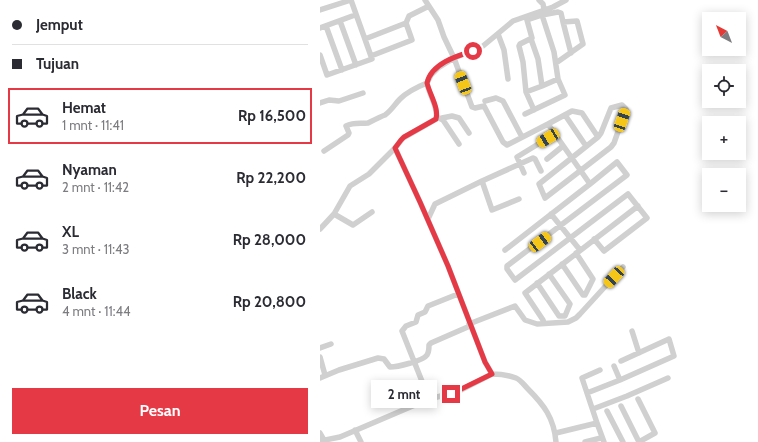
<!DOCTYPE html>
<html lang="id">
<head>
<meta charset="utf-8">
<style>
	body { margin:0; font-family:Cabin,sans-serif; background:#f7f7f7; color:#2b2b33; height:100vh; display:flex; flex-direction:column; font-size:15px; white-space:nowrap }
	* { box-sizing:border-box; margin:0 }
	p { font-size:13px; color:#7c7c81 }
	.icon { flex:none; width:22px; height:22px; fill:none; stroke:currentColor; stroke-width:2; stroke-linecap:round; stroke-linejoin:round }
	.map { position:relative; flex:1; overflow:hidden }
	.details { display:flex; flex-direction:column; background:#fff; width:320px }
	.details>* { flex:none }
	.guide { display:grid; align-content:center; height:88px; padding:0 12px; background:#fff }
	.needle { width:26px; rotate:318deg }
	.tools { position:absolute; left:382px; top:12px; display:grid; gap:8px }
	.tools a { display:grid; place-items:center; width:44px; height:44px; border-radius:0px; background:#fff; box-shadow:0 2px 10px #0003; font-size:20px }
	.end { position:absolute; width:18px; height:18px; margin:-9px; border:5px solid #e63946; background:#fff; box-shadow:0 0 0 2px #fff }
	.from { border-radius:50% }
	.bubble { position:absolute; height:28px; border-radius:0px; background:#fff; box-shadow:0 2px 10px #0003; font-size:13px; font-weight:700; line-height:28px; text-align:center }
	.car { position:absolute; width:12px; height:24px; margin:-12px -6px; border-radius:5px; box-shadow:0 0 3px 1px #0007; background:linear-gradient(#f5c518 24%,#345 0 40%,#f5c518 0 76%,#345 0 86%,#f5c518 0) }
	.guide b { display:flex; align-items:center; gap:14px; height:38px; font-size:15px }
	.guide b+b { border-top:1px solid #e1e1e2 }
	.guide i { width:10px; height:10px; background:#2b2b33 }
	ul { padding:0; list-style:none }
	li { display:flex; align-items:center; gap:12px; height:56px; margin:0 8px 6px; padding:0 4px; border:2px solid transparent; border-radius:0px }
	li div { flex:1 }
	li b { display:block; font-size:15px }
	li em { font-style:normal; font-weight:700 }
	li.active { border-color:#e63946 }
	li>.icon { width:36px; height:36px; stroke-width:1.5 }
	.button { display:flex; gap:8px; margin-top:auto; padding:8px 12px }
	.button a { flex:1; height:46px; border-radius:0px; background:#e63946; color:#fff; font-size:16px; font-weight:700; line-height:46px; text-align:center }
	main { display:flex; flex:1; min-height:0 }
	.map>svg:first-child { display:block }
</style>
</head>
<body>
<main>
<section class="details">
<div class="guide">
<b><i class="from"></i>Jemput</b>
<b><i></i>Tujuan</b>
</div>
<ul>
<li class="active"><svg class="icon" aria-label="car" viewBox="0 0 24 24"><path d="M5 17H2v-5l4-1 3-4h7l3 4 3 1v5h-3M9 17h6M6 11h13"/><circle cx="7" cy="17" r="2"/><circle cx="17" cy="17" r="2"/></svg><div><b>Hemat</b><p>1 mnt · 11:41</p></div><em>Rp 16,500</em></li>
<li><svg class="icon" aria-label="car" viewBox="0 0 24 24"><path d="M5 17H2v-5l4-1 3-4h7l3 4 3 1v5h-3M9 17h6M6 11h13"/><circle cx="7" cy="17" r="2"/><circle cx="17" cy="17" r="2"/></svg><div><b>Nyaman</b><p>2 mnt · 11:42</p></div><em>Rp 22,200</em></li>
<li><svg class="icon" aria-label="car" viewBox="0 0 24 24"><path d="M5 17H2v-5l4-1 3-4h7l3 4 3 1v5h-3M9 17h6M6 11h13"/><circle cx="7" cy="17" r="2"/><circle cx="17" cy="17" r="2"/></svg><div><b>XL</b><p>3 mnt · 11:43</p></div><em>Rp 28,000</em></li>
<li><svg class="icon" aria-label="car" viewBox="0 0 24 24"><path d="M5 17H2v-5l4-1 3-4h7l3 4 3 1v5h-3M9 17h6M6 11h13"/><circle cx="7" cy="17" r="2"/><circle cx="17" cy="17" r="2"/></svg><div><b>Black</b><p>4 mnt · 11:44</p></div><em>Rp 20,800</em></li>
</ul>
<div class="button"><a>Pesan</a></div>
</section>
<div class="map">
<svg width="438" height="442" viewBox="0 0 438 442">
	<rect width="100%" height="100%" fill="#fff"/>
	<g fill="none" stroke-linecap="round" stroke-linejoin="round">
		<path stroke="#d0d0d0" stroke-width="5.5" d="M105,0L118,20L124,37L134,58L152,107L155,108L164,106L183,142L187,145L228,124L270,184L185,250
			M219,0L223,4L224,9
			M0,10L31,0
			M20,21L36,65
			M243,22L251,53
			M6,26L22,70
			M0,28L35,15
			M178,34L184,50L188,79
			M45,39L86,23L89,16L109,6
			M0,55L7,75L52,59L31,0
			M51,56L92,40L86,23
			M222,86L238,79
			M206,92L222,86L218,59L211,39
			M165,101L176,98L183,101L202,137
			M0,103L9,100L19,101L43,93
			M302,105L306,109L294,143L291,147L225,198L219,184L278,137L281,133L291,108Z
			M214,110L206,92L203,62L199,46L200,44L212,38L207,20L222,15L221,13
			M205,114L245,95L238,79L234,52L222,15L238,12L241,13L243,22L257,21L263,44L236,63
			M245,115L266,146
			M117,117L123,120L139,144
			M122,118L132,116L139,118L149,133
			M228,124L252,111L262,113L278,137
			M75,148L100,202L128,266L165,362L172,374C181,374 188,375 196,378C201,380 204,385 208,389C224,405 234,418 236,442
			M4,151L28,135L29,133L26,126C34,122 40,124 48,123C50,122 62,116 65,115C71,111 75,104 80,99C88,91 97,87 107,83
			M227,159L243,146
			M204,173L197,157L228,138
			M162,181L213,158L215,159L221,171
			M270,184L297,162L307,175L187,266V269L195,280L308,194L327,218L284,251L274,239
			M14,214L33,225L52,212
			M231,214L260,250
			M108,219L115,204L162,181L172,210L199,199
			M0,229L14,214L30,186L49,174L75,148L83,138L116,119C119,108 109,95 107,83L111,75L118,68L134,58L163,46L193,21L233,7L246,0
			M242,264L263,295H265L273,279L256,253
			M217,283L239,316H245L250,304L229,274
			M223,320L205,293L318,206
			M149,324L195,306L205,320L217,324L248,322L256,318L260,314L303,267
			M312,331L319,353
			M0,348L11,344
			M0,357L5,375
			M0,378L19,370L58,358L64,359L70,367C77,367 103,361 107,355C109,352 109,349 109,345L111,343L150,326
			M300,380L354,356L349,339L301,361
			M267,393L300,380L294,366
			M109,399L82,331L86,326L96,322L98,315L105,312L108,306L138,294
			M301,406L319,442L335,433L318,399
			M273,409L307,396L348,378
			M287,411L303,442
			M277,423L262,378L280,370
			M35,430L41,442
			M0,433L4,440
			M236,433L277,423L284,442
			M0,441L20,437L109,399L137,392L172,374
			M265,442L281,438"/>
	</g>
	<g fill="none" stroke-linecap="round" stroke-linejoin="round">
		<path stroke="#e63946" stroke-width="5" d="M131,394L172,374L165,362L128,266L100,202L75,148L81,140L84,137L116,119C119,108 110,95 107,83C111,64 136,56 153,51"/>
	</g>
</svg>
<div class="tools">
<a><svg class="needle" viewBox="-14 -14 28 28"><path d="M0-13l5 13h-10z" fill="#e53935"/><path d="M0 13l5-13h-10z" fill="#7c7c81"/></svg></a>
<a><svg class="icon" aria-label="locate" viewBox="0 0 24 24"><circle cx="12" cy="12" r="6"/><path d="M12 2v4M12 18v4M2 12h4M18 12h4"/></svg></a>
<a>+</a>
<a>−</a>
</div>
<i class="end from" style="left:153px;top:51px"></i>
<i class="end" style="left:131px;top:394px"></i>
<div class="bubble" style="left:51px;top:380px;width:66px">2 mnt</div>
<i class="car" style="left:143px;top:83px;rotate:339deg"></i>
<i class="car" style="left:302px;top:120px;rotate:19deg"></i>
<i class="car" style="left:228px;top:138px;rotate:239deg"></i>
<i class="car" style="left:220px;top:242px;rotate:53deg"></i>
<i class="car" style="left:294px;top:277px;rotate:223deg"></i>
</div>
</main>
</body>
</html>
